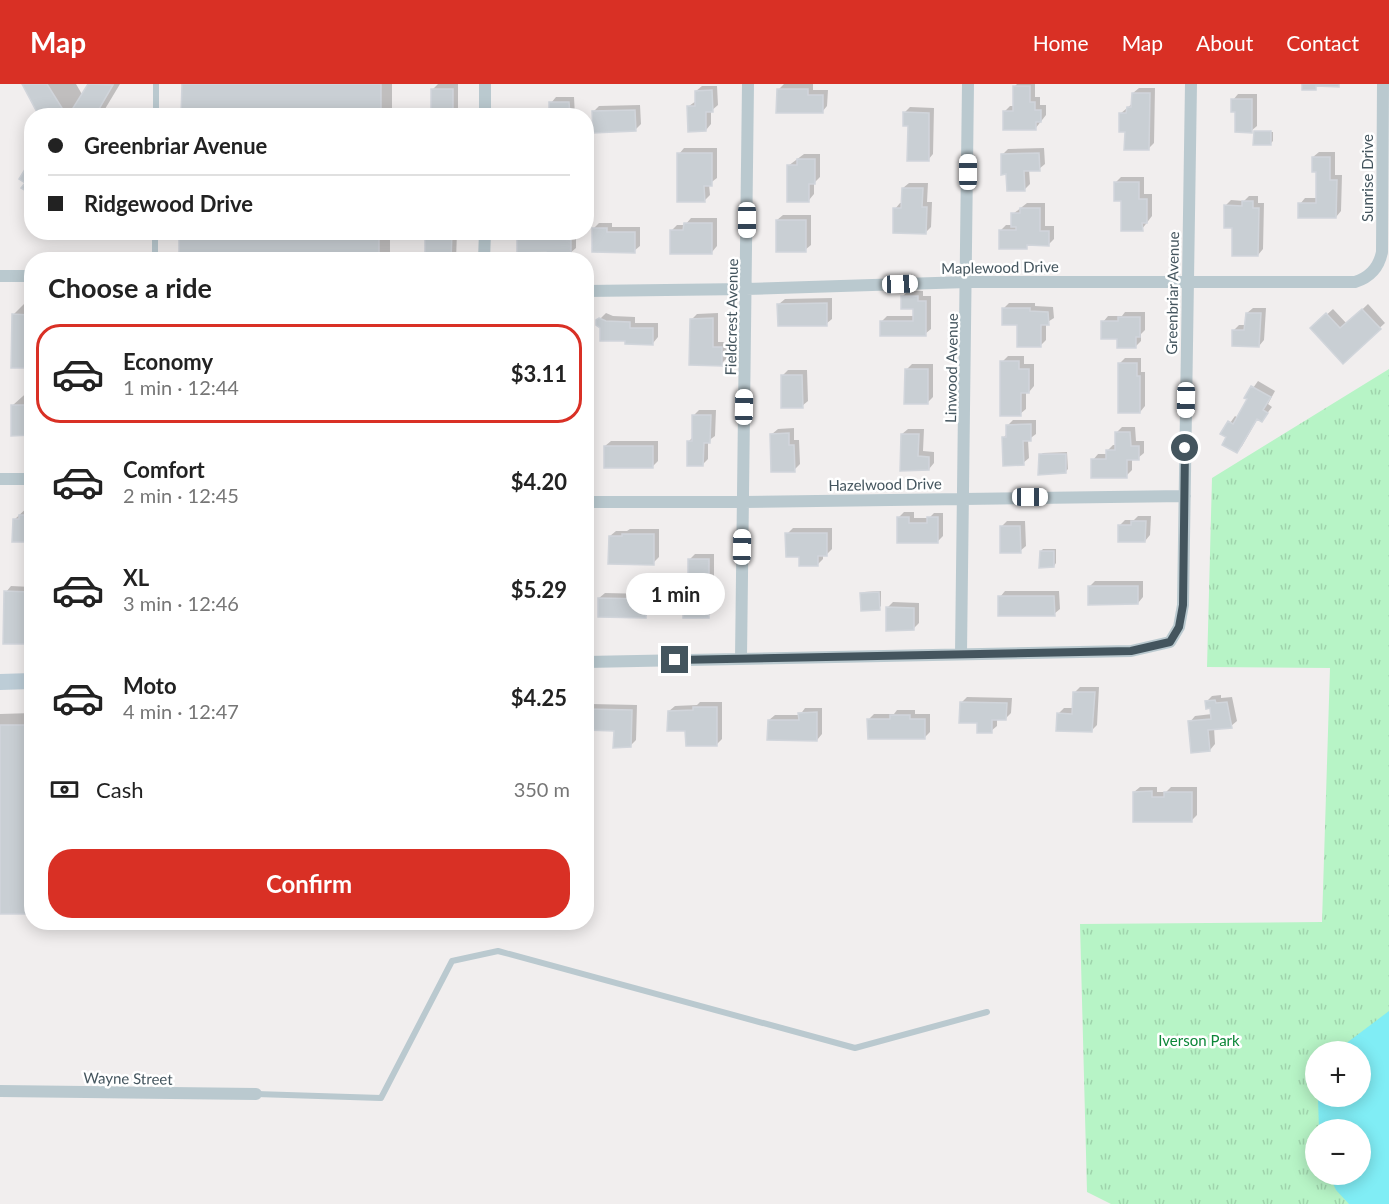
<!DOCTYPE html>
<html lang="en">
<head>
<meta charset="utf-8">
<style>
	body { margin:0; font-family:Lato,sans-serif; background:#f2f2f2; color:#222; height:100vh; display:flex; flex-direction:column; font-size:22px; white-space:nowrap }
	* { box-sizing:border-box; margin:0 }
	p { font-size:20px; color:#767676 }
	.icon { flex:none; width:33px; height:33px; fill:none; stroke:currentColor; stroke-width:2; stroke-linecap:round; stroke-linejoin:round }
	.map { position:relative; flex:1; overflow:hidden }
	.drawer { position:absolute; left:24px; top:168px; width:570px; height:678px; display:flex; flex-direction:column; background:#fff; border-radius:24px; box-shadow:0 3px 15px #0003 }
	.drawer>* { flex:none }
	.banner { position:absolute; left:24px; top:24px; width:570px; height:132px; border-radius:24px; box-shadow:0 3px 15px #0003; display:grid; align-content:center; height:132px; padding:0 24px; background:#fff }
	.tools { position:absolute; left:1305px; top:957px; display:grid; gap:12px }
	.tools a { display:grid; place-items:center; width:66px; height:66px; border-radius:50%; background:#fff; box-shadow:0 3px 15px #0003; font-size:30px }
	.end { position:absolute; width:27px; height:27px; margin:-14px; border:8px solid #44555e; background:#fff; box-shadow:0 0 0 3px #fff }
	.from { border-radius:50% }
	.bubble { position:absolute; height:42px; border-radius:21px; background:#fff; box-shadow:0 3px 15px #0003; font-size:20px; font-weight:700; line-height:42px; text-align:center }
	.car { position:absolute; width:18px; height:36px; margin:-18px -9px; border-radius:8px; box-shadow:0 0 4px 2px #0007; background:linear-gradient(#fff 24%,#345 0 40%,#fff 0 76%,#345 0 86%,#fff 0) }
	.banner b { display:flex; align-items:center; gap:21px; height:57px; font-size:22px }
	.banner b+b { border-top:2px solid #e0e0e0 }
	.banner i { width:15px; height:15px; background:#222 }
	ul { padding:0; list-style:none }
	li { display:flex; align-items:center; gap:18px; height:99px; margin:0 12px 9px; padding:0 12px; border:3px solid transparent; border-radius:24px }
	li div { flex:1 }
	li b { display:block; font-size:22px }
	li em { font-style:normal; font-weight:700 }
	li.current { border-color:#d93025 }
	li>.icon { width:54px; height:54px; stroke-width:1.5 }
	h2 { padding:0 24px; font-size:27px; line-height:72px }
	.pay { display:flex; align-items:center; gap:15px; height:66px; padding:0 24px; font-size:22px }
	.pay p { margin-inline-start:auto }
	.button { display:flex; gap:12px; margin-top:auto; padding:12px 24px }
	.button a { flex:1; height:69px; border-radius:24px; background:#d93025; color:#fff; font-size:24px; font-weight:700; line-height:69px; text-align:center }
	header { display:flex; align-items:center; gap:36px; box-sizing:border-box; height:84px; padding:0 30px; background:#d93025; color:#fff }
	header strong { font-size:28px }
	nav { display:flex; gap:33px; margin-inline-start:auto; font-size:21px }
	.map>svg:first-child { display:block }
</style>
</head>
<body>
<header>
<strong>Map</strong>
<nav><a>Home</a><a>Map</a><a>About</a><a>Contact</a></nav>
</header>
<div class="map">
<svg width="1389" height="1120" viewBox="0 0 1389 1120">
	<defs>
		<pattern id="park-tufts" width="24" height="20" patternUnits="userSpaceOnUse" patternTransform="scale(1.5)"><rect width="24" height="20" fill="#b7f4c6"/><path d="M3 7l-1-3M5 7V3M7 7l1-3M15 17l-1-3M17 17v-4M19 17l1-3" fill="none" stroke="#9fd3ac"/></pattern>
	</defs>
	<rect width="100%" height="100%" fill="#f1eeee"/>
	<path fill="url(#park-tufts)" fill-rule="evenodd" d="M1389,285V1120H1111L1087,1108L1080,840L1322,838L1330,584L1207,583L1212,394ZM1316,968H1360V1012H1316ZM1316,1046H1360V1090H1316Z"/>
	<path fill="#80edf5" d="M1389,927V1120H1349L1336,1106L1329,1091L1360,1090V1046L1319,1045L1318,1015L1319,1013L1360,1012V968L1336,967Z"/>
	<path fill="#0003" d="M24,0H76L83,12L90,0H120L105,25L106,32H41Z
		M184,0H392V32H183Z
		M438,0H458V32H433V5Z
		M784,0H813V6H828L827,22L822,28L778,6Z
		M1017,0H1035V13H1040V21H1046V31L1035,45L1004,28L1010,22H1014V3Z
		M702,2H717L718,21L711,27V40L706,46L689,22L696,17V7Z
		M1139,4H1155L1154,59L1148,65L1126,47L1120,30L1133,19V9Z
		M1238,10H1257V42L1251,47L1237,27L1233,16Z
		M556,13H574L575,32H526L551,30V19Z
		M640,21L641,40L635,46L593,28L599,22Z
		M910,23L934,24L933,70L928,76L904,29Z
		M1255,45H1273H1255V48H1273V57L1270,60L1255,59Z
		M684,64H717V94L709,100L710,111L704,117L679,70Z
		M1044,64L1045,80L1039,85H1029L1030,100L1024,106L1008,89L1002,71L1008,65Z
		M1319,68H1335V91H1342L1341,127L1336,133L1300,120L1305,114H1317L1318,87L1313,73Z
		M804,70H820V93L814,99V110L809,116L788,82Z
		M1121,93H1144V110H1152V132L1142,145L1122,115L1115,99Z
		M909,99H928L927,118H932L931,143L926,148L895,125L900,119H903V104Z
		M1249,112H1258V119H1264L1263,165L1258,171L1234,143L1225,122L1231,116L1244,117Z
		M1027,119H1045V142H1054V155L1049,160H1029L1026,163L1000,147L1006,141H1013V130Z
		M783,131H811V161L805,166L777,136Z
		M691,134H717V162L712,168L671,147L677,141H685Z
		M599,139H612V143H640V162L634,167L594,144Z
		M181,148H390V176H180Z
		M434,148H457L456,176H436L426,155Z
		M521,148H576V164L570,169L547,166L519,150Z
		M908,207H923V212H931V245L925,250L882,237L887,232H914V223L902,213Z
		M31,213L32,280L28,283L13,231Z
		M832,214V235L826,240L779,220L785,215Z
		M1009,219H1035V222L1053,223L1054,234L1046,239V256L1040,262L1003,225Z
		M1368,220L1385,239L1343,277L1312,244L1333,225L1347,240Z
		M1253,224H1266L1264,256L1259,262L1234,246L1239,241H1246L1247,229Z
		M1125,228H1145V246L1141,250V257L1135,263L1118,253L1103,238L1108,232H1122Z
		M606,229L613,232L635,233V239H658V253L653,259L627,255L601,243L598,237Z
		M718,229V258H727V274L721,280L691,236L697,230Z
		M1008,272H1024V280H1034V302L1029,308H1026V325L1020,330L1002,278Z
		M1125,274H1141V288H1145V322L1140,328L1120,279Z
		M912,280H933V313L928,318L906,286Z
		M788,286H807L808,317L802,322L782,292Z
		M1258,297L1275,307L1268,320L1272,323L1262,336L1258,334L1242,362L1236,368L1228,353L1223,349L1235,332L1238,334L1249,315L1246,314Z
		M32,304V350L13,321Z
		M699,326H716L715,352L708,357V375L703,380L689,357L694,352V331Z
		M1013,336H1036V350L1028,356L1029,374L1023,379L1003,354L1007,350V342Z
		M1122,343H1135L1136,357H1144V369L1138,374H1132V386L1126,392L1093,376L1098,370H1108V366L1113,361H1117V348Z
		M794,344V356H799L800,380L794,386L772,350L778,345Z
		M908,345H924L923,367L934,368V379L929,385H902V350Z
		M611,357H658V377L653,382L605,362Z
		M1067,368L1068,385L1065,388L1040,371L1043,369Z
		M32,419V456L14,436Z
		M904,428H914V434H929L934,429H943V452L938,457L898,434Z
		M1138,432H1151L1150,451L1145,457L1120,441L1125,436H1134Z
		M1007,437H1025L1026,462L1020,467L1001,443Z
		M793,444H832V465L827,470H823V475L817,481L800,471L787,450Z
		M630,445H659V473L653,479L610,452L616,447H627Z
		M1043,465H1056V479L1054,482L1041,467Z
		M695,470H714V527L708,532L685,495L689,491L690,475Z
		M1095,497H1143V513L1138,519L1089,503Z
		M11,502L32,503V555L29,558L6,508Z
		M881,507V522L879,524L862,510L864,508Z
		M1005,507H1059L1060,525L1054,530L1000,513Z
		M605,509L651,510V527L646,532L599,514Z
		M893,518L919,519V539L913,545L887,524Z
		M1080,603H1099L1097,641L1092,646L1058,630L1064,624H1073L1074,609Z
		M1221,611V614L1232,613L1237,637L1231,642L1214,644L1215,660L1210,666L1190,638L1195,632L1212,630L1211,623L1207,617L1212,612Z
		M967,613L1012,614L1011,629L1006,634H997V642L991,647L978,638L961,619Z
		M700,618H722V655L717,660L687,645L669,627L675,622L697,621Z
		M591,620L637,621L636,656L630,662L615,646L586,645V625Z
		M805,624H822V650L817,656L769,636L775,631H800Z
		M897,626H915V630H930V648L924,654L869,635L874,630H894Z
		M32,629V829H0V630Z
		M1140,703H1157V708H1166L1171,703H1197V731L1191,737L1134,708Z"/>
	<path fill="#c9cfd4" stroke="#d1d5db" stroke-width="1.5" d="M22,0H47L67,32H39Z
		M88,0L113,1L95,32H68Z
		M182,0H381V32H181Z
		M1302,0H1339V3L1316,2V6H1302Z
		M1013,2H1030V18H1035V26H1041V38H1036V46H1003V27H1013Z
		M431,5H453V32H431Z
		M777,5H808V11H823V29H776Z
		M712,6L713,28H706V47L688,48L687,22H695V7Z
		M1132,9H1150L1149,66H1124L1125,48H1119V29H1126L1127,23H1131Z
		M1231,15H1252V49L1235,48V28H1231Z
		M549,18H569L570,32H549Z
		M635,26L636,47L593,49L592,27Z
		M903,28L929,29V77H907L908,42H903Z
		M1254,47H1271V61H1253Z
		M677,69H712V102H704L705,118H677Z
		M1039,69L1040,87H1024L1025,107H1007L1006,90L1001,91V70Z
		M1312,73H1330V96H1337L1336,134H1298V119H1316V88H1312Z
		M32,74V103L28,108L21,104L25,99L19,95Z
		M797,75H815V100H809V118H787V81H797Z
		M1114,98H1139V115H1147V139H1142L1143,147H1121V117H1114Z
		M902,104H923L922,123H927L926,150L893,149V124H901Z
		M1242,117H1253V124H1259L1258,172H1232V144H1224V121L1242,122Z
		M1020,124H1040V147H1049V162L1027,161V165H999V146H1016V143H1011V129H1020Z
		M776,136H806V168H776Z
		M684,139H712V170H670V146H683Z
		M592,144H607V148H635V169L592,168Z
		M179,148H379V176H179Z
		M432,148H452L451,176H434V173H425V155L432,154Z
		M540,148H571V171H546V168L517,169V150Z
		M901,212H918V217H926V252H880V237H913V225H901Z
		M827,219V242H778L777,220Z
		M1002,224H1030V227L1048,228L1049,241H1041V263H1017V241H1002Z
		M1362,225L1381,245L1343,280L1310,244L1326,229L1340,244Z
		M1246,229H1261L1259,263L1232,262V246H1244Z
		M12,230L29,231V284H11Z
		M1118,233H1140V253H1136V264H1117V255H1101V237H1118Z
		M599,234L606,237L630,238V244H653V261L625,260V257H600V244L596,241V236Z
		M713,234V263H722V282L689,281L690,235Z
		M1000,277H1019V285H1029V309H1021V332H1000Z
		M1118,279H1137V292H1140V329H1118Z
		M905,285H928V320H904Z
		M781,291H802L803,324H781Z
		M1251,302L1271,313L1263,326L1268,329L1262,338L1257,335L1237,369L1222,361L1226,353L1220,350L1228,337L1233,340L1247,315L1244,314Z
		M11,321H32V351L11,352Z
		M692,331H711L710,359H704L703,382H687V357H692Z
		M1031,340V357H1023L1024,381L1003,382L1002,353H1006V341Z
		M1115,348H1130L1131,362H1139V376H1127V394H1091V375H1106V366H1115Z
		M789,349V361H794L795,388H771L770,350Z
		M901,350H919L918,372L929,373V386L900,387Z
		M604,362H653V384H604Z
		M1039,370H1066V389L1038,391Z
		M19,431H32V458H12L13,435H19Z
		M897,433H909V439H927V433H938V459H897Z
		M1131,437H1146L1145,458H1118V441H1131Z
		M1000,442H1020L1021,469H1000Z
		M785,449H827V472H818V482H799V473H786Z
		M622,450H654V481L608,480L609,452H622Z
		M1040,467H1054V483L1039,484Z
		M688,475H709V534H683V495L688,494Z
		M1088,502H1138V520L1088,521Z
		M4,507L30,508L29,560H3Z
		M879,508L880,526L861,527L860,509Z
		M998,512H1054L1055,532H998Z
		M598,514L646,515V534L598,533Z
		M886,523L914,524V546L886,547Z
		M1073,608H1095L1092,648L1056,647L1057,629L1072,630Z
		M1215,616L1216,619L1227,618L1232,644L1208,646L1210,667L1191,669L1188,637L1211,635L1210,624L1206,625L1205,617Z
		M960,618L1007,619L1006,636H992V649H977V639H959Z
		M693,623H717V662H686L685,647H667L668,627L693,626Z
		M586,625L632,626L631,663L613,664L614,647L586,646Z
		M817,628V657L767,656L768,636H799L798,629Z
		M890,631H910V635H925V655H868L867,635H890Z
		M0,641H32V830H0Z
		M1152,707V713H1164V708H1192V738H1133V708Z"/>
	<g fill="none" stroke-linecap="round" stroke-linejoin="round">
		<path stroke="#bac9cf" stroke-width="6" d="M156,32V0
			M155,176V148
			M256,1010L381,1014L452,877L498,867L855,964L987,928"/>
		<path stroke="#bac9cf" stroke-width="12" d="M485,32V0
			M484,176L485,148
			M0,192H32
			M586,207L746,205L967,198H1355C1371,193 1379,183 1382,168L1383,0
			M0,395H32
			M586,418H743L1185,412
			M961,569L968,0
			M741,574L748,0
			M586,578L1131,567L1170,558L1179,543L1183,521L1191,0
			M0,1007L256,1010"/>
		<path stroke="#bdcdd7" stroke-width="16" d="M0,598L32,597"/>
	</g>
	<g fill="none" stroke-linecap="round" stroke-linejoin="round">
		<path stroke="#44555e" stroke-width="8" d="M675,576L1131,567L1170,558L1179,543L1183,521L1185,364"/>
	</g>
	<g text-anchor="middle" dominant-baseline="central" stroke-width="5" stroke-linejoin="round" paint-order="stroke">
		<g font-size="15" fill="#44555e" stroke="#fff">
			<text transform="translate(1367 94) rotate(-90)">Sunrise Drive</text>
			<text transform="translate(1000 183) rotate(-1)">Maplewood Drive</text>
			<text transform="translate(1172 209) rotate(-89)">Greenbriar Avenue</text>
			<text transform="translate(731 233) rotate(-89)">Fieldcrest Avenue</text>
			<text transform="translate(951 284) rotate(-89)">Linwood Avenue</text>
			<text transform="translate(885 400) rotate(-1)">Hazelwood Drive</text>
			<text transform="translate(128 994) rotate(1)">Wayne Street</text>
		</g>
		<g font-size="15" fill="#0d8739" stroke="#fff">
			<text x="1199" y="956">Iverson Park</text>
		</g>
	</g>
</svg>
<div class="tools">
<a>+</a>
<a>−</a>
</div>
<i class="end from" style="left:1185px;top:364px"></i>
<i class="end" style="left:675px;top:576px"></i>
<div class="bubble" style="left:626px;top:489px;width:99px">1 min</div>
<i class="car" style="left:968px;top:88px;rotate:0deg"></i>
<i class="car" style="left:747px;top:136px;rotate:180deg"></i>
<i class="car" style="left:900px;top:200px;rotate:88deg"></i>
<i class="car" style="left:1186px;top:316px;rotate:181deg"></i>
<i class="car" style="left:744px;top:323px;rotate:1deg"></i>
<i class="car" style="left:1030px;top:413px;rotate:90deg"></i>
<i class="car" style="left:742px;top:463px;rotate:1deg"></i>
<div class="banner">
<b><i class="from"></i>Greenbriar Avenue</b>
<b><i></i>Ridgewood Drive</b>
</div>
<section class="drawer">
<h2>Choose a ride</h2>
<ul>
<li class="current"><svg class="icon" aria-label="car" viewBox="0 0 24 24"><path d="M5 17H2v-5l4-1 3-4h7l3 4 3 1v5h-3M9 17h6M6 11h13"/><circle cx="7" cy="17" r="2"/><circle cx="17" cy="17" r="2"/></svg><div><b>Economy</b><p>1 min · 12:44</p></div><em>$3.11</em></li>
<li><svg class="icon" aria-label="car" viewBox="0 0 24 24"><path d="M5 17H2v-5l4-1 3-4h7l3 4 3 1v5h-3M9 17h6M6 11h13"/><circle cx="7" cy="17" r="2"/><circle cx="17" cy="17" r="2"/></svg><div><b>Comfort</b><p>2 min · 12:45</p></div><em>$4.20</em></li>
<li><svg class="icon" aria-label="car" viewBox="0 0 24 24"><path d="M5 17H2v-5l4-1 3-4h7l3 4 3 1v5h-3M9 17h6M6 11h13"/><circle cx="7" cy="17" r="2"/><circle cx="17" cy="17" r="2"/></svg><div><b>XL</b><p>3 min · 12:46</p></div><em>$5.29</em></li>
<li><svg class="icon" aria-label="car" viewBox="0 0 24 24"><path d="M5 17H2v-5l4-1 3-4h7l3 4 3 1v5h-3M9 17h6M6 11h13"/><circle cx="7" cy="17" r="2"/><circle cx="17" cy="17" r="2"/></svg><div><b>Moto</b><p>4 min · 12:47</p></div><em>$4.25</em></li>
</ul>
<div class="pay"><svg class="icon" aria-label="cash" viewBox="0 0 24 24"><path d="M3 7h18v10H3z"/><circle cx="12" cy="12" r="2"/></svg>Cash<p>350 m</p></div>
<div class="button"><a>Confirm</a></div>
</section>
</div>
</body>
</html>
